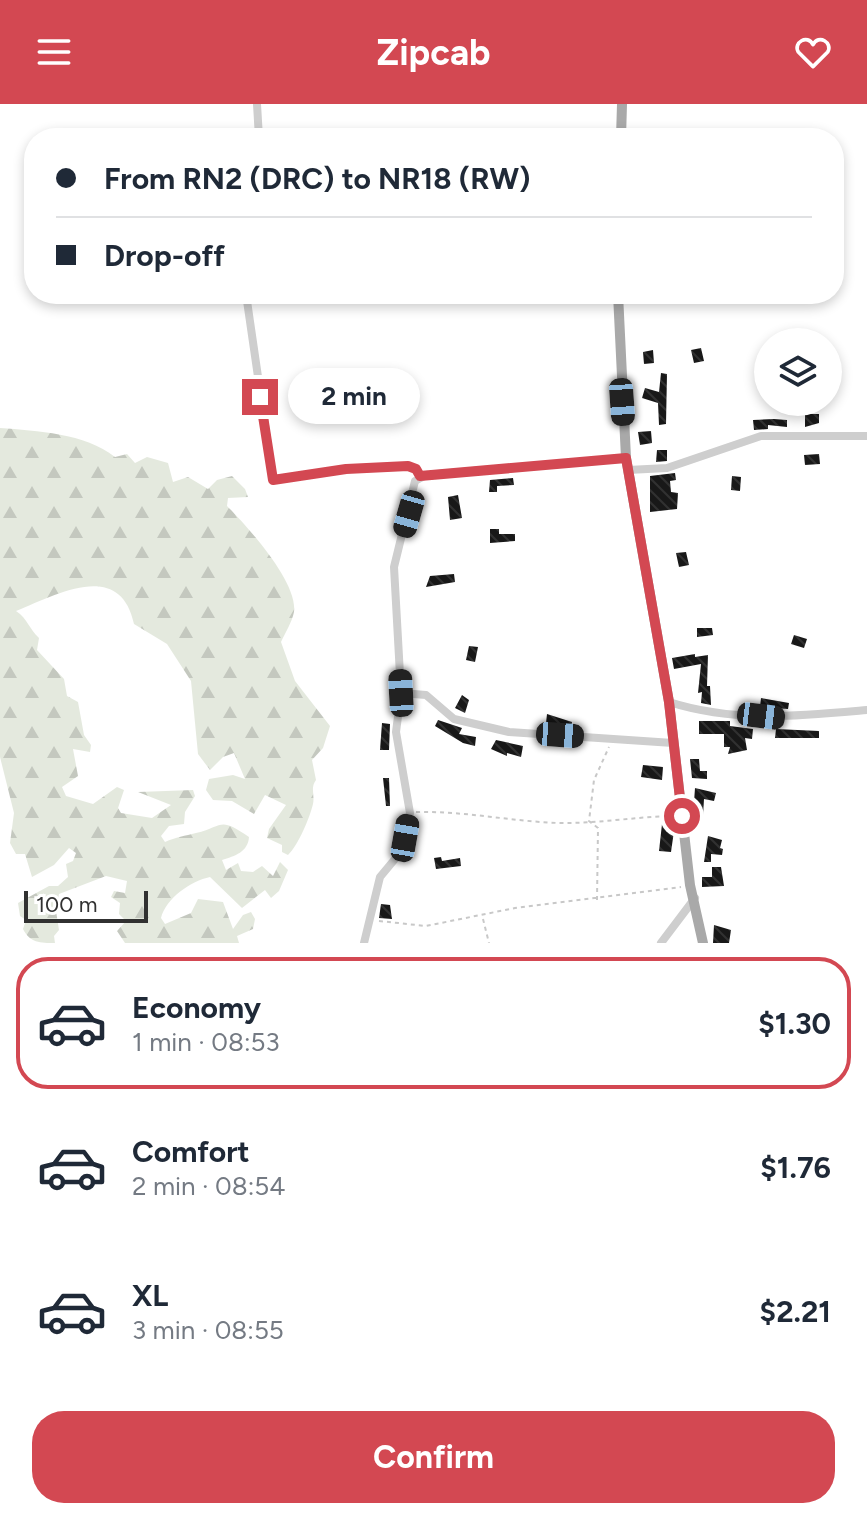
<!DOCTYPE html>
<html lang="en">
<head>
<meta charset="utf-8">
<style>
	body { margin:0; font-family:Figtree,sans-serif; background:#f2f2f3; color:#1f2937; height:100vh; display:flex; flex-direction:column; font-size:30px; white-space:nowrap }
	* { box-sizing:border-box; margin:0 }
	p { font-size:26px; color:#747a83 }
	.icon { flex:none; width:44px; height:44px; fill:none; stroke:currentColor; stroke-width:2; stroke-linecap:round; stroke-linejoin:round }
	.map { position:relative; height:839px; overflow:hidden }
	.panel { display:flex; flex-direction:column; background:#fff; flex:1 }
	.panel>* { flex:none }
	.top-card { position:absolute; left:24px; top:24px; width:820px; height:176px; border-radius:32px; box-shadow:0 4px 12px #0003; display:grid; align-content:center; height:176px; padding:0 32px; background:#fff }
	.fabs { position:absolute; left:754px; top:224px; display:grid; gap:16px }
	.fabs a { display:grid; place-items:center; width:88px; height:88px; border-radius:50%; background:#fff; box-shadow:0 4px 12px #0003; font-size:40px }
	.scale { position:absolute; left:24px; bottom:20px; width:124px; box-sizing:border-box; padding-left:8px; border:4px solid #313131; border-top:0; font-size:22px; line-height:28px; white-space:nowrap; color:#313131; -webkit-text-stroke:6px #fff; paint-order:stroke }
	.end { position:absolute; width:36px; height:36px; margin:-18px; border:10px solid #d34852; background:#fff; box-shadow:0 0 0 4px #fff }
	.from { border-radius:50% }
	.bubble { position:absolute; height:56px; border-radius:28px; background:#fff; box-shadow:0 4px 12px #0003; font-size:26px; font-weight:700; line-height:56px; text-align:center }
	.car { position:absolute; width:24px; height:48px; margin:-24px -12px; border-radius:10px; box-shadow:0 0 6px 2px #0007; background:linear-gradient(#222 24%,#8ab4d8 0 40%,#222 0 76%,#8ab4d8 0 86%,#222 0) }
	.top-card b { display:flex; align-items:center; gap:28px; height:76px; font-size:30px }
	.top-card b+b { border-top:2px solid #e0e1e3 }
	.top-card i { width:20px; height:20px; background:#1f2937 }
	ul { padding:14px 0 0; list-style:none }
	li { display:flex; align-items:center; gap:24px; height:132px; margin:0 16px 12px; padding:0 16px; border:4px solid transparent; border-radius:32px }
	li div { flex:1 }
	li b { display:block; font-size:30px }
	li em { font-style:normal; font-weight:700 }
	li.current { border-color:#d34852 }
	li>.icon { width:72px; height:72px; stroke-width:1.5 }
	.cta { display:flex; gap:16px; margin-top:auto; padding:16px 32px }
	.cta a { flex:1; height:92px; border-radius:32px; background:#d34852; color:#fff; font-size:32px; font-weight:700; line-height:92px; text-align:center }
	header { display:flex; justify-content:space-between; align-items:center; height:104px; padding:0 32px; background:#d34852; color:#fff; font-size:36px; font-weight:700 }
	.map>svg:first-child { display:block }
</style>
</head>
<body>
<header><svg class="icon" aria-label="menu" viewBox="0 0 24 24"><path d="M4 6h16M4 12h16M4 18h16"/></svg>Zipcab<svg class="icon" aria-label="heart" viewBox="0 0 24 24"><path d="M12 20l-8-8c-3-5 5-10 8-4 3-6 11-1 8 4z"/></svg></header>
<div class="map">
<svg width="867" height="839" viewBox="0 0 867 839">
	<defs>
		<pattern id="forest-firs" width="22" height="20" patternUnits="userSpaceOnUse" patternTransform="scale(2)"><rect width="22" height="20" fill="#e4e9de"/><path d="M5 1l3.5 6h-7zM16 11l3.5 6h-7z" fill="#c4c8bf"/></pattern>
		<pattern id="building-back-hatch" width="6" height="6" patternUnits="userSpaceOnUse" patternTransform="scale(2)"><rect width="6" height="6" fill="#181818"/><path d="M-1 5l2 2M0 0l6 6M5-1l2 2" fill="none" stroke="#313131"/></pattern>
	</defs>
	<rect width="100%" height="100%" fill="#fff"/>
	<path fill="url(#forest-firs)" d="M0,324C37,327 85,329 115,353L127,350L135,359L147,353L168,359L173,378L188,373L208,385L217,376L232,372L245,385L248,393L228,394L227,402C247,422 298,478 294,508C292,518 285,529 281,538L295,577L330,622L323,644L312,656L316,676C310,684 315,691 313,700C310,713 298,742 288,751L282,748V741L267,734L269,725L286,701L265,691L254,710L232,697L213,696L206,686L209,675L233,671L245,675L234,649L223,653L210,666L198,650L191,577L167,540L134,520C120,455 58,490 16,507C28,515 29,525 39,534L37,546L64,575L67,592L78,598L84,631L91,641L90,648L73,645L78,672L62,683L66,692L93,700L117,683L124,686L118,704L121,709L152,714L171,701L138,688L193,686L195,692L185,708L184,720L169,722L161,732L165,738C176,733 185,732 196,729C224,722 219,712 249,733C248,748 235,752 222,756L226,766L238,759L241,767L253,768L262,762L273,772L280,758L288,766L279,787L271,794L265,786L242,804L210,773C191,777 166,794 161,814L165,820L191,809L198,795L223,798L233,825L243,811L251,808L255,815L253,825L237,832L239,839H125L117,827L126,817L119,810L120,799L111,793L114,787L125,789L127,777L106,772L59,790L56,807L59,826L54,832L55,839C40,839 30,839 23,825L26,816L20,812L18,799L49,782H58L68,773L66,760L73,757L76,749L69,744L54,761L32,773L25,750H16L10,739L14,709L0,653Z"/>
	<path fill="url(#building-back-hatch)" d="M701,244L704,257L694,259L691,246Z
		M653,246L654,259L644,260L643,248Z
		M661,269L667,270L666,320L659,321L658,299L642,294L645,284L659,288Z
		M805,310H819V319L805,323Z
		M774,315L787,316V323L768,321V325L754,326L753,316Z
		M651,327L652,339L640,341L638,328Z
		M657,346H667V357L656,358Z
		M819,350L820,360L805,361L804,351Z
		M675,369L676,376L670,377L671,388L678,389L677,405L650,408V372Z
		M732,372L741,373L740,387L731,386Z
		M513,374L514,381L497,382V388H489L490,376Z
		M458,391L462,414L450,416L448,393Z
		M490,425H499V430H515V437L490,439Z
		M686,448L689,461L679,463L676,449Z
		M454,470L455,478L426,483L430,472Z
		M697,524H712L713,531L697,533Z
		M794,531L807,535L804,544L791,540Z
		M469,542L478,543L475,558L466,556Z
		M695,550V553L708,551L707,582H710L711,601L701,599L702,588L698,589L701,560L674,565L672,554Z
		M462,591L469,596L465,609L455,604Z
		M761,594L789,599L788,605L760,603Z
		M547,610L572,618L571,625L546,619Z
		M438,616L462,624L459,630L476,633L475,642L463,639L435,622Z
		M699,617H730V622L753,625L752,635L745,634L747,646L728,650L730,643H724V630H699Z
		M382,619L390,620L389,646H380Z
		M776,625L819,627V634H775Z
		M496,636L523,642L521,653L507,649V652L491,645Z
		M690,655H699L700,667H707V675L692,674Z
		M643,661L663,663L662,676L641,673Z
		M383,674H389L390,702H386Z
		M695,684L716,689L714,697L704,695L703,712H693Z
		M662,720L674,727L671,748L659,747Z
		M708,732L722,736L720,744L723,745L722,751L711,750V758H704Z
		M441,753L442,757L460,754L461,762L436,765L434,754Z
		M712,763H721L724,782L702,783V773H712Z
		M381,800L390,801L392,815L379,814Z
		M714,821L731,826L729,839H713Z"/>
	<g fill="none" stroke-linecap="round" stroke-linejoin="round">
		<path stroke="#c8c8c8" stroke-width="2" stroke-dasharray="4 4" stroke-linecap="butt" d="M416,708C459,707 499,715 541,718C585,722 629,713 672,712
			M597,796L598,724L589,717L594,676L609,643
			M483,815L489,839
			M379,817L426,822L515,804L681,783"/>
		<path stroke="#cecece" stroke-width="8" d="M257,0L259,34
			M246,190L273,376L346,365L408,362L416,365L420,372
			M628,366L667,364L761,332H867
			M401,589L426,591L454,615L509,628L673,639
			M669,598C735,619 800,612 867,606
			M364,839L380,773L395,755L405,734L410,709L396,628L401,589L394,463L415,377L426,371L626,354
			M661,839L695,794"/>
		<path stroke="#a9a9a9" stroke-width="10" d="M621,34L622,0
			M618,190L626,354L669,598L690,781L703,839"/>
	</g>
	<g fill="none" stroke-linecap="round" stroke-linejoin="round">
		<path stroke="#d34852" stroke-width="10" d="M260,293L273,376L346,365L408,362L416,365L420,372L626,354L669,598L682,712"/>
	</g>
</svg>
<div class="fabs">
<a><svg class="icon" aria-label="layers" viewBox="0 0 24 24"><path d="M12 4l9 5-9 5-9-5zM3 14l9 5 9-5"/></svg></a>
</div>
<div class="scale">100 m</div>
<i class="end from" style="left:682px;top:712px"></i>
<i class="end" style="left:260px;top:293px"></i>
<div class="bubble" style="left:288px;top:264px;width:132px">2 min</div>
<i class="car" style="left:622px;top:298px;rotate:176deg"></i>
<i class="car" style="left:409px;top:410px;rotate:196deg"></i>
<i class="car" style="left:401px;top:589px;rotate:357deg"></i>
<i class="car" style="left:761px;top:612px;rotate:97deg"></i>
<i class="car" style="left:560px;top:631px;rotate:94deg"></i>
<i class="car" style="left:405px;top:734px;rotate:10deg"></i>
<div class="top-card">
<b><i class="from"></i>From RN2 (DRC) to NR18 (RW)</b>
<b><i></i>Drop-off</b>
</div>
</div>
<section class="panel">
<ul>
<li class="current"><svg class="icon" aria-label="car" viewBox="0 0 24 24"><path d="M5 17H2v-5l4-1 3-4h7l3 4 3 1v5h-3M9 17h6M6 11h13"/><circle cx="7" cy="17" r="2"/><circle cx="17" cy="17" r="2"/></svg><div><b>Economy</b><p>1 min · 08:53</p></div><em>$1.30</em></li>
<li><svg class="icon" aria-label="car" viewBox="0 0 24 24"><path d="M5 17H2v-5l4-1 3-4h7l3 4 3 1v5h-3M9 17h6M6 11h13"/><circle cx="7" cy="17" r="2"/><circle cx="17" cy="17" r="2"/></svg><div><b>Comfort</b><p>2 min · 08:54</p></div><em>$1.76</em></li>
<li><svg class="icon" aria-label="car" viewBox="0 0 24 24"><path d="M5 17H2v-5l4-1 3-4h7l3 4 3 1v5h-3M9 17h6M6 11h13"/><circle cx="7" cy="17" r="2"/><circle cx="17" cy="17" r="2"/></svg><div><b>XL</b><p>3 min · 08:55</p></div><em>$2.21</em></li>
</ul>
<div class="cta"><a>Confirm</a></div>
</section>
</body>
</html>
